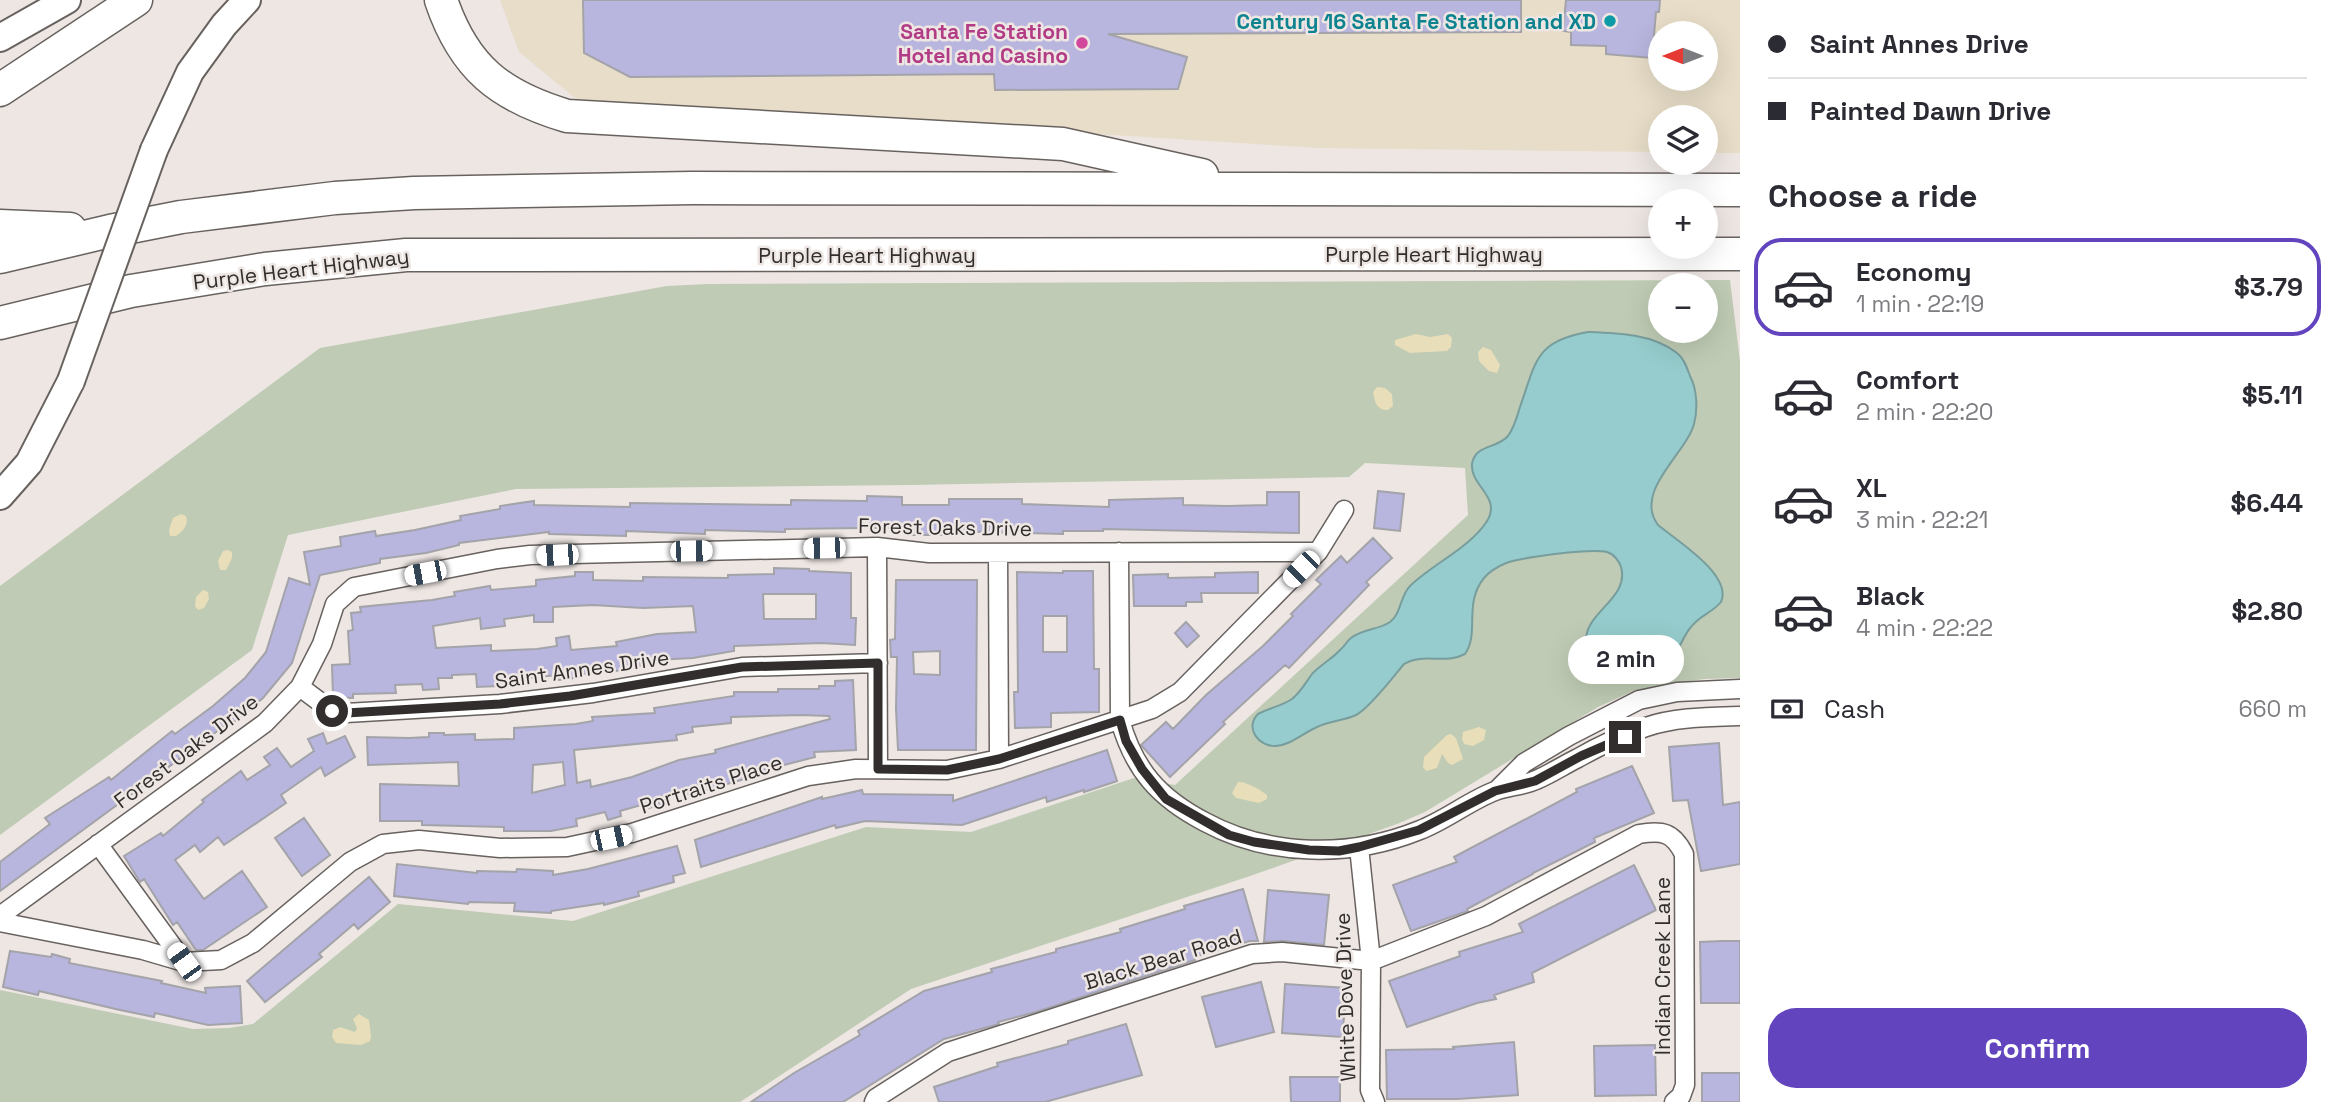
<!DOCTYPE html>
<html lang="en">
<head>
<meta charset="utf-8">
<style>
	body { margin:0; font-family:"Space Grotesk",sans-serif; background:#f2f2f3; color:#2b2b33; height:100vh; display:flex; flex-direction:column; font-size:26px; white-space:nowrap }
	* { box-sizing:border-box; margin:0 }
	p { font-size:23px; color:#7c7c81 }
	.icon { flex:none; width:38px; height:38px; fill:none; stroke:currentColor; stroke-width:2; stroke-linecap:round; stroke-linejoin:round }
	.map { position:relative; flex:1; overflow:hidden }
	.details { display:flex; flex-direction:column; background:#fff; width:595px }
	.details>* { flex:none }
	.banner { display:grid; align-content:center; height:154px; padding:0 28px; background:#fff }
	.needle { width:46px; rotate:270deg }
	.fabs { position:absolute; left:1648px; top:21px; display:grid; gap:14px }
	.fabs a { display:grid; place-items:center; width:70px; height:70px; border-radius:50%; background:#fff; box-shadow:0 7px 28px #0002; font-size:35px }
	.end { position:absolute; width:32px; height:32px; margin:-16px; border:9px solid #312e2d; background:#fff; box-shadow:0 0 0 4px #fff }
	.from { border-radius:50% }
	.bubble { position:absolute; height:49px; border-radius:24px; background:#fff; box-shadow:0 7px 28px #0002; font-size:23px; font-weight:800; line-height:49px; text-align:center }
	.car { position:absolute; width:21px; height:42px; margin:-21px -10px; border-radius:9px; box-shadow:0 0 5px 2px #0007; background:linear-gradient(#fff 24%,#345 0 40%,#fff 0 76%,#345 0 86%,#fff 0) }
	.banner b { display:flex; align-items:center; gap:24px; height:66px; font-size:26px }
	.banner b+b { border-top:2px solid #e1e1e2 }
	.banner i { width:18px; height:18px; background:#2b2b33 }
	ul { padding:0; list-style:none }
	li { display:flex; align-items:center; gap:21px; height:98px; margin:0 14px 10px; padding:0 14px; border:4px solid transparent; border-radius:28px }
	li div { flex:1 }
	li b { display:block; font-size:26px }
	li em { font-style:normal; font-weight:800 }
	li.on { border-color:#6245be }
	li>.icon { width:63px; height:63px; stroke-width:1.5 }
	h2 { padding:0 28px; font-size:32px; line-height:84px }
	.pay { display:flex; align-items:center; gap:18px; height:77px; padding:0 28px; font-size:26px }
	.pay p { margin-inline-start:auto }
	.button { display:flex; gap:14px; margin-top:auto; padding:14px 28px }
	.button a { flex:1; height:80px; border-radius:28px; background:#6245be; color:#fff; font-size:28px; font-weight:800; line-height:80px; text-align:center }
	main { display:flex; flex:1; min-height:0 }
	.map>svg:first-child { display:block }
</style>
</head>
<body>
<main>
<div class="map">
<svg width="1740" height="1102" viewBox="0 0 1740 1102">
	<rect width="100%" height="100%" fill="#ede6e3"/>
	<path fill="#e7ddc8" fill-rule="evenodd" d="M500,0H1740V153H1706V117H1661V152L1320,148L580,102L519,52ZM1661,33H1706V79H1661Z"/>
	<path fill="#bfcbb4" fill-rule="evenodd" d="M1730,280L1740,361V678L1704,679L1662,685L1631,692L1598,707L1425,812L1397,824L1253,875L911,989L740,1102H0V990L193,1029L229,1028L253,1024L398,904L573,921L866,827L971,832L1134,778L1175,785L1468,515L1465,468L1365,463L1349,477L909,485L516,489L288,535L252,650L0,835V586L320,348L667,286L708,284ZM1661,285H1706V331H1661Z"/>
	<path fill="#e8deb9" d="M1416,334L1430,337L1448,334L1452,338L1451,347L1447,351L1410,353L1395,345V340Z
		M1483,347L1491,350L1500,365L1497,373L1489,371L1479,361L1478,352Z
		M1377,387L1385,388L1392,394L1393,406L1388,410C1376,410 1375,402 1373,392Z
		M181,514L186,516C189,524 183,532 176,536H170L169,530L173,518Z
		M228,550L232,552V558L226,570H220L218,561L223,551Z
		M203,590L208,592L209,599L204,608L198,610L195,606L196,597Z
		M1479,727L1486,730L1484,740L1473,746L1464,744L1462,739L1463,732Z
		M1451,734L1456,738L1463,759L1452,765L1448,763L1442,754L1437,768L1426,771L1423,767L1424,757L1447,735Z
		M1238,782C1246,781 1261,790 1267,795V799L1259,803L1236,798L1232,793Z
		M359,1014L369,1020L371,1036L370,1041L361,1045L336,1043L332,1037L333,1030L340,1027L355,1032L357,1028L353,1019Z"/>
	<path fill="#96cccd" stroke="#789d9d" stroke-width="2" d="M1588,332C1617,333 1653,334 1677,353C1684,358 1687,368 1690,376C1697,389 1698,409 1694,424C1686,454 1633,491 1658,525C1676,540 1733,575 1721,602C1713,612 1699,616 1691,627C1682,637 1680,652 1668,659C1654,658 1644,648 1630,646C1616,645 1598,652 1586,642C1584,612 1630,599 1621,567C1619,561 1614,554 1607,552C1590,548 1524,557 1506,563C1499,566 1489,572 1484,578C1463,604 1480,633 1465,654C1445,665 1424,652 1404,664C1394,676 1369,709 1356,715C1343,721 1328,721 1315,728C1302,734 1290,745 1276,746C1259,747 1244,728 1258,714C1269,708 1282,706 1292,699C1300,693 1306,682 1312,674C1320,665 1332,659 1340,650C1344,647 1347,641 1351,638C1362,629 1378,630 1390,622C1401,614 1400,596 1410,586C1431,565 1471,547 1487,521C1502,497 1470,486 1472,464C1475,444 1497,449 1508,436C1514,428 1517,417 1520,407C1536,362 1535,341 1588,332Z"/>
	<path fill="#b8b6de" stroke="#a3a3a9" stroke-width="2" fill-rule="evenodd" d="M583,0H1521V32L1108,34L1187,57L1178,89L995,90L994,74L630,77L584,53Z
		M1566,0H1660L1659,12H1656L1652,58L1606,54V46L1571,45V32L1563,31Z
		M1378,491L1404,494L1400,531L1374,528Z
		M1267,492H1299V533L1103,529V531H1063V534L943,531V535H909V528H863L785,529V532L705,530V534L626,531V536L549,534V532L459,543V545L426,553L380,559V563L320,575L292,663L263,698L229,726L227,724L0,891V862L50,824L45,818L109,777L111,780L172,731L175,734L213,706L245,678L266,652L289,578L310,585L304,552L341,546L340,537L375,531L376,536L415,530L461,520L460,516L500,509V506L534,501V505L630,507V503L791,505V500L867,501V496L902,497V505H949V499H1022V504L1109,507V500L1183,498V505L1227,506L1267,505Z
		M1373,538L1392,558L1366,582L1369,585L1289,668L1285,665L1223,722L1225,724L1170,777L1141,745L1166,722L1173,729L1206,695L1263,646L1293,616L1291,614L1321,584L1316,580L1341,556L1347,563Z
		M774,568L809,569V571L851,573V618H856L855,645L821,643L734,646V651L693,658L655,660L656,662L616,671L574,675V678L559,680L558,675L519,679L520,685L477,687L476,674L452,675V678H438L439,689L423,690L422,684L395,685L396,693L353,694V698L333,697L332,665L350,664L348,631L353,630L351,613L361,612L360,607L432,600L455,596L454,592L490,586L491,590L536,586V580L575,576V572H593V580L643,581V577L728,578V575L774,574ZM763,594H816V619H764ZM593,605L643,608L693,606L696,632L657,634L616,642L617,646L571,650L569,636L556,638L557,646L537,649L491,651V645L436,648L433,626L480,618L481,629L505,626L504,619L534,615V622H553V607Z
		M1063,571H1093L1094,669H1099V712L1051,713V727L1015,728L1014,692H1018L1017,572L1063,573ZM1043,616H1067V652H1043Z
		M1258,572V593H1201L1202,602H1186V606H1134L1133,575L1168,574V578L1215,577V573Z
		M896,580H977L976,750H898L896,709L897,657H891L890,640L895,639ZM940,651V675L914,674L913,652Z
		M1186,622L1199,636L1187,647L1175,633Z
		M853,680L856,750L814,752L815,757L757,772L758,775L703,791L686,795L684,788L662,796L664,803L649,808L648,803L620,811L621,816L608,820L605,812L576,819L577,826L551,831H504V827L422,825V821H380V784L459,786L458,762L368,765L367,737L409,738L429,737V733H444V735L475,734V740L514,739V728L576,724L593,721L592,717L655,713L654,708L734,696V692H778V689H819V686H835V681ZM801,715L829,716L830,719L715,750L716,753L679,760L632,777L591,787L590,780L577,783L574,750L677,740L676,735L693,732L692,727L731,723V717ZM563,762L565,785L532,793L533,765Z
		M323,733L327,744L345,736L355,757L325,776L321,767L281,795L286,803L224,845L218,837L200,852L195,845L175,860L204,899L242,871L267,907L203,950H196L177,922L173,925L144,879L140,882L124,856L161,833L163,836L204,802L202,800L241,771L247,780L270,765L264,757L277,748L291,767L314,751L308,739Z
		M1719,743L1723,805L1740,802V864L1701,871L1688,800L1673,801L1669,747Z
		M1107,750L1117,781L1084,792V790L1047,802L1046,797L962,825L865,821L836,828L835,825L701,867L695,840L822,797V799L862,790L863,794L953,795V801Z
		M1632,766L1654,813L1594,838L1595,842L1533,873V874L1467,909L1468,911L1411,931L1393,885L1457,862L1454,857L1577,792L1576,789Z
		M304,818L330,855L302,876L275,838Z
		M677,846L685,873L673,876L674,882L638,892L639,896L604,905V903L551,911V913L514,911L515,903L469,902L468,904L394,896L397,864L477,873V871L516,872L517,869L553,871V875L588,869Z
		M1634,865L1656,910L1532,973L1534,982L1494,995L1496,999L1477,1003L1407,1027L1389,981L1460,956L1459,952L1523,932L1519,924Z
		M369,877L390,902L358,929L354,924L319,954L322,957L265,1002L247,981Z
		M1243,889L1258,941H1250L1194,957L1195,960L1036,1012L998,1022L999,1024L992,1026L944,1039L843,1102H751L794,1073L860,1035L858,1031L924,991L992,972L991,969L1056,952V949L1121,932L1120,929L1185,909L1184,906Z
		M1268,890L1329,895L1324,945L1283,941L1264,942Z
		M1723,941H1740V1003H1701L1700,942Z
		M10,951L51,957L52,954L70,959L69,963L162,981L161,983L206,993L205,988L240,986L242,1023L208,1025L155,1013L154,1017L120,1010L39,991L38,995L3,987Z
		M1261,982L1274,1032L1216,1047L1202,997Z
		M1285,984L1347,988L1342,1037L1282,1033Z
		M1126,1024L1142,1075L1045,1102H939L934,1087L998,1066L997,1063L1068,1044V1041Z
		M1514,1042L1518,1095L1457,1099H1387L1386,1050L1454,1049L1453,1047Z
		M1655,1045L1656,1095L1595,1096L1594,1046Z
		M1702,1073H1740V1102H1702Z
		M1290,1077H1340V1102H1291Z"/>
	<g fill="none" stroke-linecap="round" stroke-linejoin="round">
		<defs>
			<path id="street" d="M877,547L878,769
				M1119,552L1120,720C1134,770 1159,798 1205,822C1270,857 1351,858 1420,830C1446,820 1469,801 1495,791C1508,786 1523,786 1536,780C1550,774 1564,765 1578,758C1599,746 1623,735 1646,727C1675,717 1709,717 1740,716
				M998,553L999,759
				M300,687L332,711L346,713L500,704L593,693L742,667L878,663
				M1498,789L1524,763L1569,736L1639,700L1677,692L1740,689
				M98,844L184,962
				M1359,847L1371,961L1370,1090L1375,1102
				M0,916L265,723L300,687L322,644L335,604L354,587L497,559L530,555L877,547L929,553L1318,552
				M0,922L143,950L184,962L221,960L253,943L350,862L383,844L419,840L500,848L567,847L632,833L808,776L856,769L947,770L999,759L1152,709L1180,692L1318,552L1344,510
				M874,1102L876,1098L948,1052L1252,954L1282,952L1371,961L1486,916L1639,834C1662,830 1673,832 1684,854L1685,1085L1681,1096L1674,1102"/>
			<path id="primary" d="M0,38L67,0
				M154,150L190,72L224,25L247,0
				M0,496L29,463L71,381"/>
			<path id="highway" d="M441,0C464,68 500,96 567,116L1063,144L1202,175
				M0,90L136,0
				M0,226L70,229
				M0,257L110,231L181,217L335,198L414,193L692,188L1740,190
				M0,323L131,291L265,269L406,255L1740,254"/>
		</defs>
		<use href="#street" stroke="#68625f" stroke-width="21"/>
		<use href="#primary" stroke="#68625f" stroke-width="30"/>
		<use href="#highway" stroke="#68625f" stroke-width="35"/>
		<use href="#street" stroke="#fff" stroke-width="18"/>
		<use href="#primary" stroke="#fff" stroke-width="26"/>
		<use href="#highway" stroke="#fff" stroke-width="32"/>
		<defs>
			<path id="primary-bridge" d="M71,381L154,150"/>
		</defs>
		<use href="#primary-bridge" stroke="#68625f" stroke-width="30" stroke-linecap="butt"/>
		<use href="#primary-bridge" stroke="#fff" stroke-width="26"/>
	</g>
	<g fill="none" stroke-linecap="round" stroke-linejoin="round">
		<path stroke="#312e2d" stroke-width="9" d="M332,711L346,713L500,704L570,696L742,667L878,663V769L947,770L999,759L1120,720L1126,741L1142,769L1166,799L1229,835L1254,842L1309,850L1339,851L1359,847L1419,830L1495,791L1535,781L1581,756L1625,737"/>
	</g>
	<circle fill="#0f9aa8" stroke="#ede6e3" stroke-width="2.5" cx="1610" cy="21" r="7"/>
	<circle fill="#d1479c" stroke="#ede6e3" stroke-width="2.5" cx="1082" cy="43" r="7"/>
	<g text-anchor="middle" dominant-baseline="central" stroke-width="5" stroke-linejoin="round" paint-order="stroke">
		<g font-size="21" font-weight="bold" fill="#0d838f" stroke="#ede6e3" text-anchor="end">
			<text x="1596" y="21">Century 16 Santa Fe Station and XD</text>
		</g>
		<g font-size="21" font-weight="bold" fill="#b23c85" stroke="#ede6e3" text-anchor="end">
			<text x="1068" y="31">Santa Fe Station<tspan x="1068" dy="24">Hotel and Casino</tspan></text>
		</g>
		<g font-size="21" fill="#312e2d" stroke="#ede6e3">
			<text x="1434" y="254">Purple Heart Highway</text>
			<text x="867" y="255">Purple Heart Highway</text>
			<text transform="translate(301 269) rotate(-7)">Purple Heart Highway</text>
			<text transform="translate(945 527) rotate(1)">Forest Oaks Drive</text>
			<text transform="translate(582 669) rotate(-8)">Saint Annes Drive</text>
			<text transform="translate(186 751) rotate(-37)">Forest Oaks Drive</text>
			<text transform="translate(711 784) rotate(-18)">Portraits Place</text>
			<text transform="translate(1163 959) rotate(-17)">Black Bear Road</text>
			<text transform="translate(1662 966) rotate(-90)">Indian Creek Lane</text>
			<text transform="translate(1345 997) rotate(-92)">White Dove Drive</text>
		</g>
	</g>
</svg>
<div class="fabs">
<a><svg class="needle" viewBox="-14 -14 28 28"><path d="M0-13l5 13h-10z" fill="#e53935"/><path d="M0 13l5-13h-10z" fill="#7c7c81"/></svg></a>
<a><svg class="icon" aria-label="layers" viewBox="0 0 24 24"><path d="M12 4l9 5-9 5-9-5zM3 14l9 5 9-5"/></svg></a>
<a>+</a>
<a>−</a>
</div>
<i class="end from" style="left:332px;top:711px"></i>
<i class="end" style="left:1625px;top:737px"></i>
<div class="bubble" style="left:1568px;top:635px;width:116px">2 min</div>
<i class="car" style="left:824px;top:548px;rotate:269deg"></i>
<i class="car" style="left:691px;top:551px;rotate:89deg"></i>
<i class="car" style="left:557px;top:555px;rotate:268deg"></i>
<i class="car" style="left:1301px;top:569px;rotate:225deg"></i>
<i class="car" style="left:425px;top:573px;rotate:259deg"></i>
<i class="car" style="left:611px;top:838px;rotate:78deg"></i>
<i class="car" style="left:184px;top:962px;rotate:324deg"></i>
</div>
<section class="details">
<div class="banner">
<b><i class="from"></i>Saint Annes Drive</b>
<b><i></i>Painted Dawn Drive</b>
</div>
<h2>Choose a ride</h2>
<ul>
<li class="on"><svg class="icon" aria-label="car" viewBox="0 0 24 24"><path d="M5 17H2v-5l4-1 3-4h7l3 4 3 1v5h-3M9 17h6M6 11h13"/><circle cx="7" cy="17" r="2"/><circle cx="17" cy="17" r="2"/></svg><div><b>Economy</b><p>1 min · 22:19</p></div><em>$3.79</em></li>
<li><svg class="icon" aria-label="car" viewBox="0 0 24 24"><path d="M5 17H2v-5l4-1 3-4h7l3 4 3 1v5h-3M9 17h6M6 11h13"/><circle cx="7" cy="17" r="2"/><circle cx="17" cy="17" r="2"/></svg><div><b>Comfort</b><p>2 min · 22:20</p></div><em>$5.11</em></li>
<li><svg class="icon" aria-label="car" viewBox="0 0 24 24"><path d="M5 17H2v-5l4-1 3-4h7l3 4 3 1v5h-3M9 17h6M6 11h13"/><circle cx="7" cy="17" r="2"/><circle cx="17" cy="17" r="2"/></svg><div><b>XL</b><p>3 min · 22:21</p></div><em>$6.44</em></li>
<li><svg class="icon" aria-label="car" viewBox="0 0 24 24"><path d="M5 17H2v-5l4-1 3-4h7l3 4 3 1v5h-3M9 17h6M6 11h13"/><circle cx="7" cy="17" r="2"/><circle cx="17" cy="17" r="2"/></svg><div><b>Black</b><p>4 min · 22:22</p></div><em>$2.80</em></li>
</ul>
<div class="pay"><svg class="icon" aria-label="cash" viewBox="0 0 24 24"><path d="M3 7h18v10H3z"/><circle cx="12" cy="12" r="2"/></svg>Cash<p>660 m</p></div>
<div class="button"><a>Confirm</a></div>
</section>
</main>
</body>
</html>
